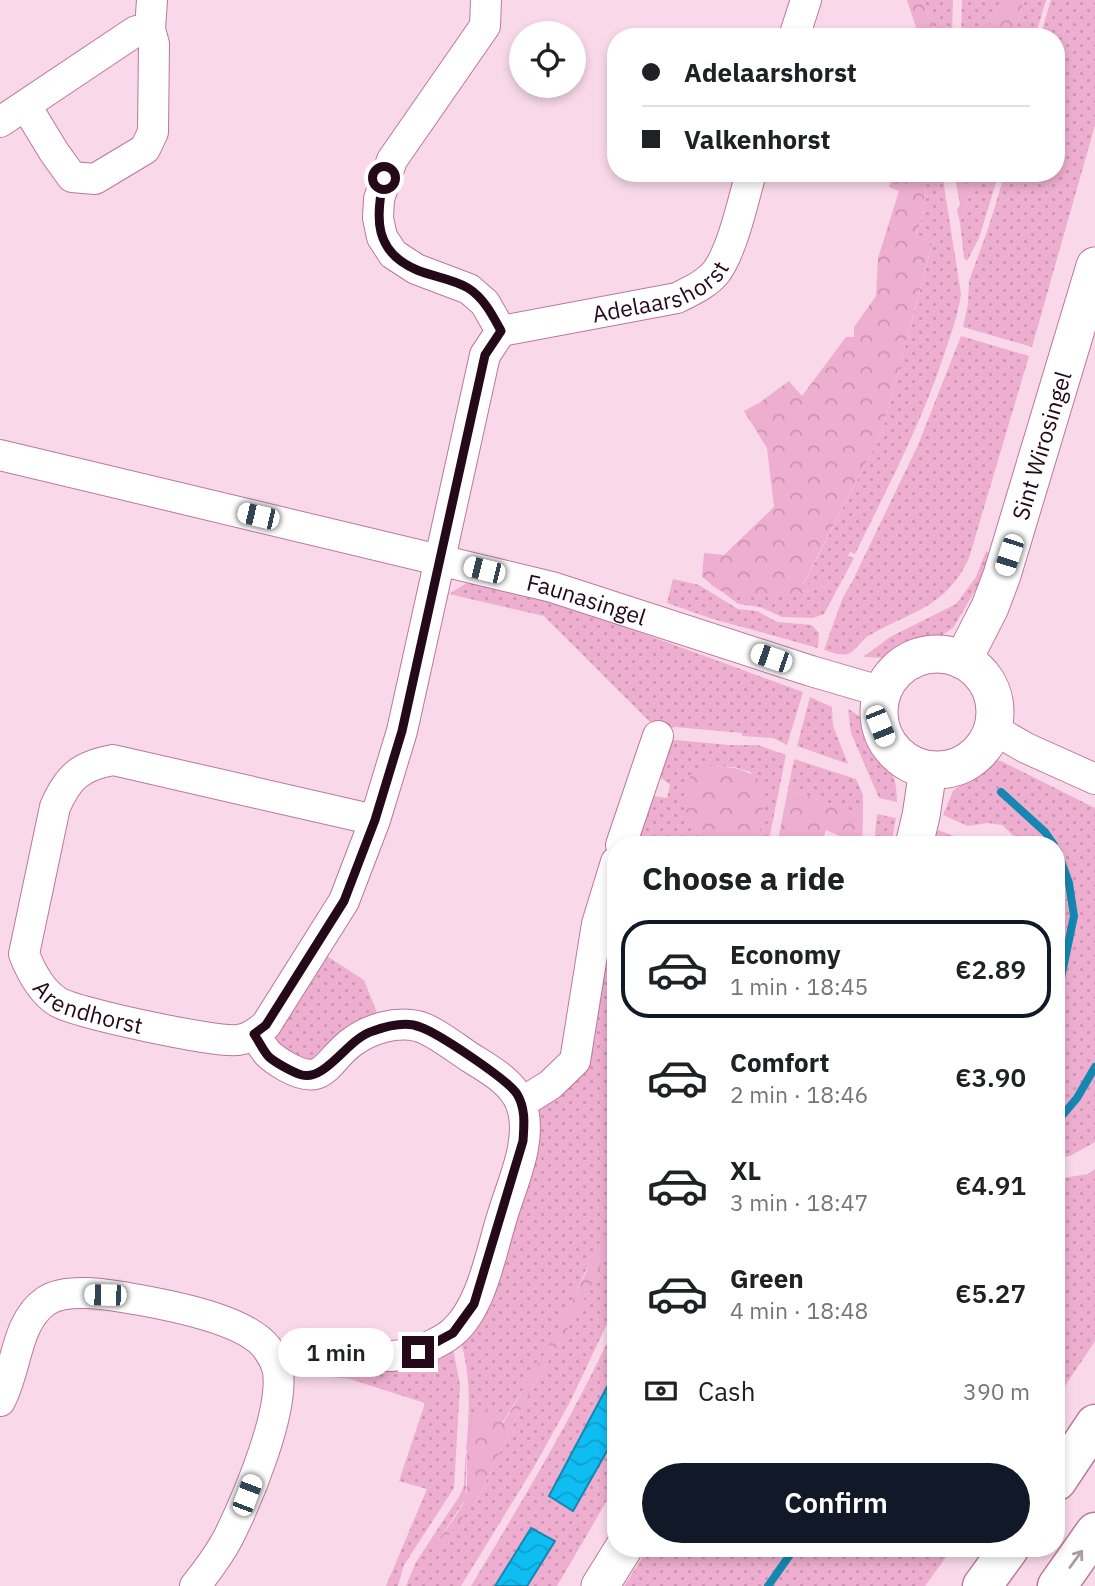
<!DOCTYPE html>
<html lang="en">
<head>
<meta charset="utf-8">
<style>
	body { margin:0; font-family:"IBM Plex Sans",sans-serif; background:#f2f2f2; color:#202124; height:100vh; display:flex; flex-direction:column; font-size:26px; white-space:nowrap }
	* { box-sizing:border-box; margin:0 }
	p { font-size:23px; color:#757577 }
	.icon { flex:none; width:38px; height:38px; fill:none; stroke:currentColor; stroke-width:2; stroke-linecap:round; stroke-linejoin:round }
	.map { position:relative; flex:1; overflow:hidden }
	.drawer { position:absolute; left:607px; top:836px; width:458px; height:721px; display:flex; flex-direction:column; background:#fff; border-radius:28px; box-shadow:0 4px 10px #0003 }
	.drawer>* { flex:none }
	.guide { position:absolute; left:607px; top:28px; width:458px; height:154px; border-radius:28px; box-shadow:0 4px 10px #0003; display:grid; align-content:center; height:154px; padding:0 35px; background:#fff }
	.tools { position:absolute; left:509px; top:21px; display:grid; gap:14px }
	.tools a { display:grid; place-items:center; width:77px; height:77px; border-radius:50%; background:#fff; box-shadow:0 4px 10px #0003; font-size:35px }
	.end { position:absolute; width:32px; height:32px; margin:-16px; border:9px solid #240919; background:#fff; box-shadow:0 0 0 4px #fff }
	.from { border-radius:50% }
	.bubble { position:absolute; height:49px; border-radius:24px; background:#fff; box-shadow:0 4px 10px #0003; font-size:23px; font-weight:600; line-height:49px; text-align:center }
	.car { position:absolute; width:21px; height:42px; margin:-21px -10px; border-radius:9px; box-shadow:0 0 5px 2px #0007; background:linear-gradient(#fff 24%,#345 0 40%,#fff 0 76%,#345 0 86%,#fff 0) }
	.guide b { display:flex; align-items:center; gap:24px; height:66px; font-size:26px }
	.guide b+b { border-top:2px solid #e0e0e0 }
	.guide i { width:18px; height:18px; background:#202124 }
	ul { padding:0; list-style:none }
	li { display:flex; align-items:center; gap:21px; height:98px; margin:0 14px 10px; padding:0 21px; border:4px solid transparent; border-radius:28px }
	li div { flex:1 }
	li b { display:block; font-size:26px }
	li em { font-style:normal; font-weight:600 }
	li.on { border-color:#111827 }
	li>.icon { width:63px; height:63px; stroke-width:1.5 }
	h2 { padding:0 35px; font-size:32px; line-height:84px }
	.pay { display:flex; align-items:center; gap:18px; height:77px; padding:0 35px; font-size:26px }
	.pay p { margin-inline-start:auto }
	.primary-button { display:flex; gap:14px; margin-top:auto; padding:14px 35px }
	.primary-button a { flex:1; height:80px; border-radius:42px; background:#111827; color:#fff; font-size:28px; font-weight:600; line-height:80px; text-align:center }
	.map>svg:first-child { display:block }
</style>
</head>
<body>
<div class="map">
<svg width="1095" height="1586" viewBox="0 0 1095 1586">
	<defs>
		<pattern id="grass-dots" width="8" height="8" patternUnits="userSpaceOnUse" patternTransform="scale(1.75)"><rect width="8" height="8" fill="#eeaecf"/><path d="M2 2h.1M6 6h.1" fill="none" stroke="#cc94b1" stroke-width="1.8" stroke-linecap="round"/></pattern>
		<pattern id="forest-crowns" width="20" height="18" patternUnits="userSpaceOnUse" patternTransform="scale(1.75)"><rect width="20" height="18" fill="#eeaecf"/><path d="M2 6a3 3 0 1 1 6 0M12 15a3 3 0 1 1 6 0" fill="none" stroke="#cc94b1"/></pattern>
		<pattern id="water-waves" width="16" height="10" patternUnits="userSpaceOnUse" patternTransform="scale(1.75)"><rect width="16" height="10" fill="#0ebdf1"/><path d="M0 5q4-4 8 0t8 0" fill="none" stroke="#0ea1ce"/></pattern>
	</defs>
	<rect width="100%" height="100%" fill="#f9d9e9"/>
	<path fill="url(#grass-dots)" d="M921,0H953L952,37H937L932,21Z
		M962,0H1001L985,37H961Z
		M1024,0H1046L1035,37H1014Z
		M1051,0H1095V125L1032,347L963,327L968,304L969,281L988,229L1005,173H1057V37H1040Z
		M928,173H942L961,294C958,317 949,339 942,361C919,428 886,491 855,554L850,552L848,556L854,558L824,614L813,618L782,617L760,607L738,604L720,590C760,598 788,597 827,586L828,582L803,585L882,432L933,241L916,235L921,222Z
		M977,173H999L979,238L967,261L964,258L960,223Z
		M961,336L1029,356L969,558C946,608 913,610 870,635C862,639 857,649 850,653C843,657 831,652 824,650L843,597L852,582L918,445Z
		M986,551L992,555L979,584L953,628L936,639L907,647L890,658L863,657L890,637L956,604L976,577Z
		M673,579L699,585L738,609L757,611L777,622L812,625L819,633L818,648L713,619L667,603Z
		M474,581L483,582L590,614L803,692L787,745L773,738L742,736V733L675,727L660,732L544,616L449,594L465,584Z
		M810,697L832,707L833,726L848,764L797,746Z
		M848,709C864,718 865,721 872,737C885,763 897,769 897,802L879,798L851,733Z
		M675,740L729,745H758L786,755L768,845H732L742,844L751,772L734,767L710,766L708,842L718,845H631L653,796L667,798L670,785L660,777L667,743Z
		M794,759L856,779L863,795V816L788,789Z
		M994,760L1001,761L1095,808V1142L1070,1156L1057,1158V845H1023L1002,825L988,823L968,826L943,815L953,791Z
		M877,814L896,818L891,845H874Z
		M938,830L962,839L992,838L1003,845H932Z
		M616,892V1202L595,1256L585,1272L569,1308L539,1365L502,1423L493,1413L485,1410L466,1451V1498L435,1546L437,1548L477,1500L524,1402L577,1313L616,1232V1305L570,1402L534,1467L461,1586H406L416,1562L460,1495L464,1485C466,1433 476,1387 459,1336L534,1112L556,1089Z
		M322,953L364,980L379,1018L329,1057L301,1064L274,1041L275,1033Z
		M1095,1169V1341L1057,1398V1179L1088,1174Z
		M616,1324V1370L550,1496L573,1510L616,1435V1485L557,1586H527L555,1542L532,1528L495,1586H471C523,1500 574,1415 616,1324Z
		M453,1348L460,1385L454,1488L404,1565L398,1586H386L427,1489L399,1481L425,1403L350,1379L331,1377L333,1365Z
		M648,1549H952L925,1586H624Z"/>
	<path fill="url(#forest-crowns)" d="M907,0H921L932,21L937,37H919Z
		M1001,0H1024L1014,37H985Z
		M894,173H928L921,222L916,234L933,240L882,432L803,584L829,581L827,586C799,594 746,604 719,590C713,587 707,581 702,576L704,553L724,555L774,507L767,448L744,411L759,403L789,381L802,396L846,337H854V327L876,296L878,258L899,191L889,187Z
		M954,173H977L960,223L957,210L960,204Z
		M710,766C730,767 745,767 761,782L763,816L758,837C732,848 700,850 687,819C685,812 687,799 688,791C689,784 688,776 694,771C698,767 705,767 710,766Z
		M788,789L863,816L862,845H846L844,838L826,830L821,845H777Z
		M616,1202V1232L596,1276L577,1313L524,1402L477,1500L437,1549L434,1547C442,1534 463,1509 466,1496C470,1472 458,1422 485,1410L493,1413L503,1423C547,1352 586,1280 616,1202Z"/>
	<path fill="url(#water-waves)" stroke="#1587b0" stroke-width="2" d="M616,1370V1435L573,1511L549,1496Z
		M531,1528L555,1541L527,1586H495Z"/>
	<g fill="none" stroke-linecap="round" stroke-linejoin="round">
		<path stroke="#1587b0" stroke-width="8" d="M1001,792L1045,832L1054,845
			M1057,850L1069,883L1074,916L1057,997
			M1057,1116L1061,1117L1077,1098L1095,1067
			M768,1586L794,1549"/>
		<defs>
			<g id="minor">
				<path d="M486,0L485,26L392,160L379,199L378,218L382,237L393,254L416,269L469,289L485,303L501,331"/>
				<path d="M794,37L806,0"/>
				<path d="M26,106L54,152L72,177L95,179L145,149L153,132L154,44L150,29L152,0"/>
				<path d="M0,122L136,31L150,29"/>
				<path id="s1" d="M0,455L552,587L811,671L883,692"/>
				<path d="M993,729L1026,748L1095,779"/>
				<path id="s2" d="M375,820L113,760C80,766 68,777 55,807L24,954C31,972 42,992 58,1002C76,1013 216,1043 238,1040C249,1039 258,1032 266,1025L344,901L375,820L402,731L485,355L501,331L677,298C691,291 707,284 717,271C733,248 743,201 751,173"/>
				<path d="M621,845L658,736"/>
				<path d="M255,1034C266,1053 268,1056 287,1067C325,1088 326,1061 352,1042C370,1029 395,1021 417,1026C432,1029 457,1049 471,1058C490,1070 513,1082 521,1104C534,1139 512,1183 502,1217C491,1252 482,1307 453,1332C447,1338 438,1342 430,1346C414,1354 397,1358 379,1355C336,1349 318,1346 276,1365"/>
				<path d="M521,1103L550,1085L575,1061L597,924L616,862"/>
				<path d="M0,1401C17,1371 15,1322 46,1301C68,1286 115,1296 140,1300C173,1306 246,1320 267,1348C270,1353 275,1360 277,1366C287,1407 247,1500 228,1538C219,1555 207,1571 195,1586"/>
			</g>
			<g id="major">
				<circle cx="937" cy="712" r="58"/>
				<path id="s3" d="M963,660L990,607L1002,575L1095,266"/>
				<path d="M914,845L921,816L928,770"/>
				<path d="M600,1586L623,1549"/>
			</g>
			<path id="highway" d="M1057,1481L1095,1424
				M982,1586L1009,1549
				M1057,1586L1095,1532"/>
		</defs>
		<use href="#minor" stroke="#bd769c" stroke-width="32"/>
		<use href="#major" stroke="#bd769c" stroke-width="39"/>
		<use href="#highway" stroke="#bd769c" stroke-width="41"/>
		<use href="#minor" stroke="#fff" stroke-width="30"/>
		<use href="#major" stroke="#fff" stroke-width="37"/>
		<use href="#highway" stroke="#fff" stroke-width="38"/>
	</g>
	<defs><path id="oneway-shaft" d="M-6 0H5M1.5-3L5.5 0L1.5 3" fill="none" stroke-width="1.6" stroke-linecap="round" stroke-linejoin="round" transform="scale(1.75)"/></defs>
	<use stroke="#a79da3" href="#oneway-shaft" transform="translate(1076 1559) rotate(-54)"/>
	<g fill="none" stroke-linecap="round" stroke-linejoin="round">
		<path stroke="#240919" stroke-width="9" d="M384,178C375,218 374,252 417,270C434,277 453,279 468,288C484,298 493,316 501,331L485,355L402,731L375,820L344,901L266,1025L254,1034C259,1041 263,1051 269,1057C276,1063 294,1073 302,1075C326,1081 348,1038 373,1031C387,1026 406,1021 420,1027C438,1033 507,1079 517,1094C526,1109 524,1125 523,1141L474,1304L453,1333L418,1352"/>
	</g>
	<g text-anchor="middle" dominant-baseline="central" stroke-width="7" stroke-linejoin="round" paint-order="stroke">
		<g font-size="23" fill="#240919" stroke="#fcebf3">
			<text stroke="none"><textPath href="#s2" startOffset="1680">Adelaarshorst</textPath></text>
			<text stroke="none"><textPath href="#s3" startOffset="229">Sint Wirosingel</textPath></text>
			<text stroke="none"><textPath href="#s1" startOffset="604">Faunasingel</textPath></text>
			<text stroke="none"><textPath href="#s2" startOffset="588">Arendhorst</textPath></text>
		</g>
	</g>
</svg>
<div class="tools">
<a><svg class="icon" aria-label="locate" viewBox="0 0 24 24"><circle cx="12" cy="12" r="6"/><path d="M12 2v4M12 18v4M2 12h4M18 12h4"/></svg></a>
</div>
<i class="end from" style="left:384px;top:178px"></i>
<i class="end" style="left:418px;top:1352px"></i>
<div class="bubble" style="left:278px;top:1328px;width:116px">1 min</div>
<i class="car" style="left:258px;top:516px;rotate:283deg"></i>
<i class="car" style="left:1009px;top:555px;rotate:198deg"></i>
<i class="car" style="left:484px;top:570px;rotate:284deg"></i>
<i class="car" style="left:771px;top:658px;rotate:289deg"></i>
<i class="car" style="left:880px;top:726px;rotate:158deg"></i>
<i class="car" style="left:105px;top:1295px;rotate:271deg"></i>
<i class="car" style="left:247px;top:1495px;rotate:21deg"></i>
<div class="guide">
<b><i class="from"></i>Adelaarshorst</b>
<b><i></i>Valkenhorst</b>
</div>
<section class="drawer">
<h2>Choose a ride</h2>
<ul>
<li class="on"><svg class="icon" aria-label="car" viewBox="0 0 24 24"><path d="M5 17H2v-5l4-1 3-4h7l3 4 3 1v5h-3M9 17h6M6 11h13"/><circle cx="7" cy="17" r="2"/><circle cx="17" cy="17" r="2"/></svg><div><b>Economy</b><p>1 min · 18:45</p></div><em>€2.89</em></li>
<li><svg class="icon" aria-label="car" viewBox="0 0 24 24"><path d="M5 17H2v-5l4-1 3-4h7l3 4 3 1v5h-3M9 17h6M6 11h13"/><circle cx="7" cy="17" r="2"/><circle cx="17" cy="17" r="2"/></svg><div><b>Comfort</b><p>2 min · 18:46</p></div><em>€3.90</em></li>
<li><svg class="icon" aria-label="car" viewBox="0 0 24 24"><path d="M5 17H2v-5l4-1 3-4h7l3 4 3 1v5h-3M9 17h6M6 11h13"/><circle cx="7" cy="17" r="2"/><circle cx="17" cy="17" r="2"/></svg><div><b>XL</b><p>3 min · 18:47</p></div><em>€4.91</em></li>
<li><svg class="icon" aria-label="car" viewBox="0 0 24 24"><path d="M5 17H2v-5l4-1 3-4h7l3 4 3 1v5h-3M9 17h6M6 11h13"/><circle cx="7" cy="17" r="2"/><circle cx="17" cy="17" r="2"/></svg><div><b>Green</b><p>4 min · 18:48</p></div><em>€5.27</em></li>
</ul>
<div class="pay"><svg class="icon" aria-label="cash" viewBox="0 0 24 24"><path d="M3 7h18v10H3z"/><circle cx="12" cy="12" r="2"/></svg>Cash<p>390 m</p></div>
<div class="primary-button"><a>Confirm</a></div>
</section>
</div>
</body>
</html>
